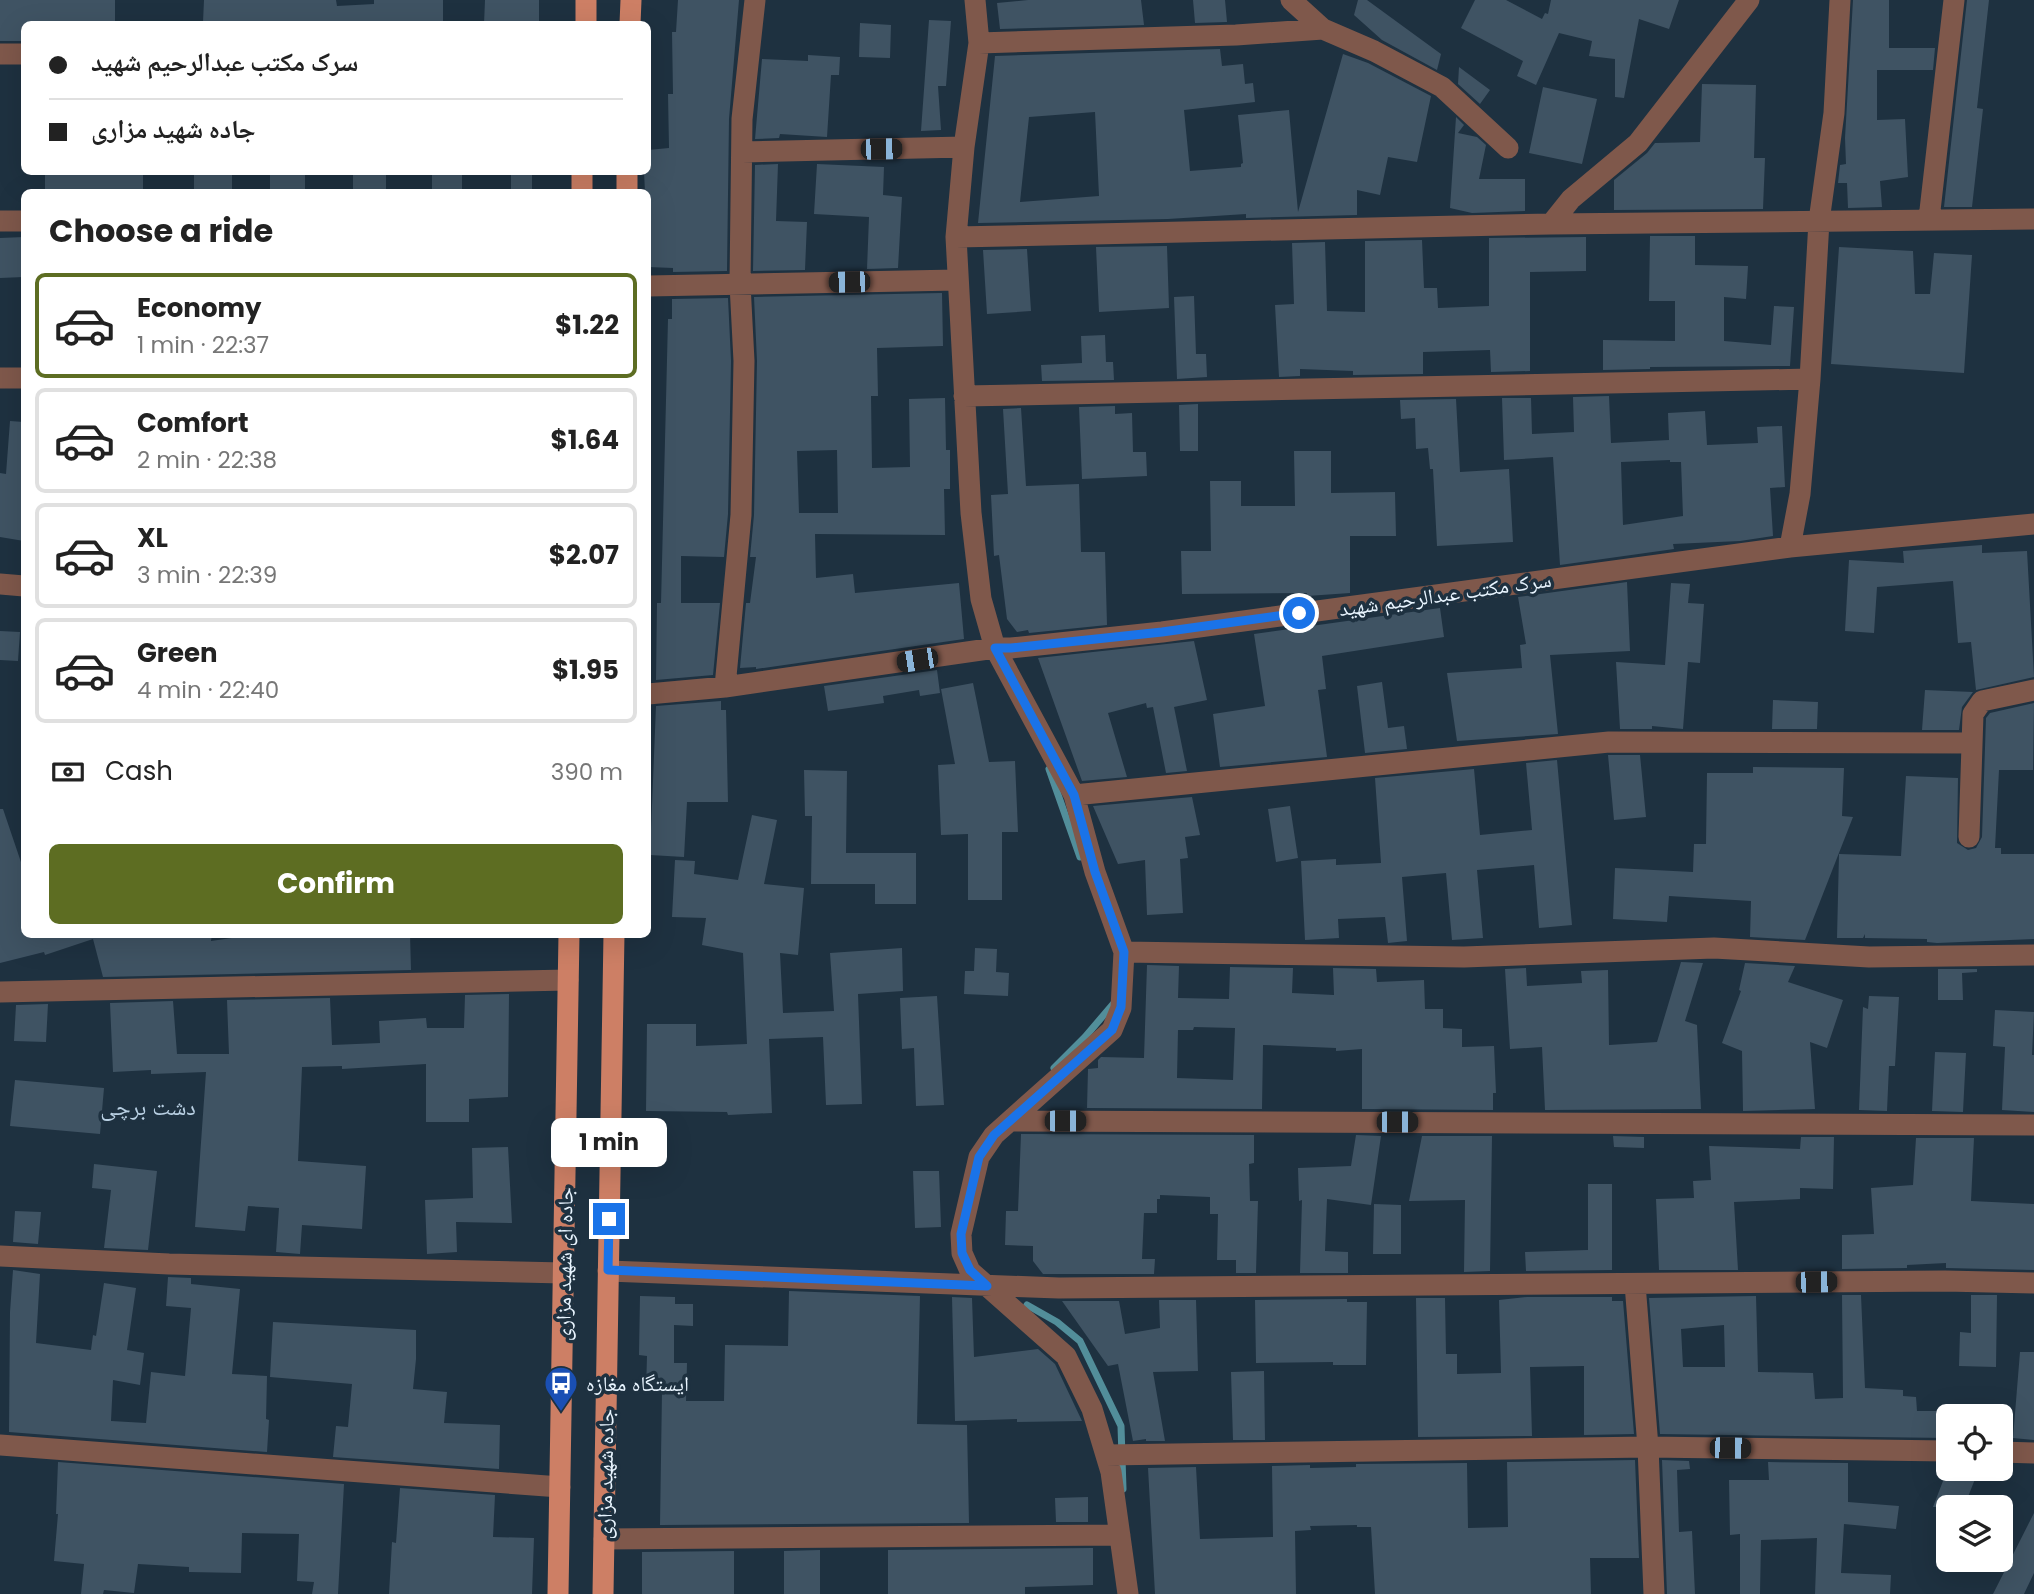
<!DOCTYPE html>
<html lang="en">
<head>
<meta charset="utf-8">
<style>
	body { margin:0; font-family:Poppins,"Noto Naskh Arabic",sans-serif; background:#f6f6f6; color:#222; height:100vh; display:flex; flex-direction:column; font-size:26px; white-space:nowrap }
	* { box-sizing:border-box; margin:0 }
	p { font-size:23px; color:#767676 }
	.icon { flex:none; width:38px; height:38px; fill:none; stroke:currentColor; stroke-width:2; stroke-linecap:round; stroke-linejoin:round }
	.map { position:relative; flex:1; overflow:hidden }
	.sheet { position:absolute; left:21px; top:189px; width:630px; height:749px; display:flex; flex-direction:column; background:#fff; border-radius:10px; box-shadow:0 7px 28px #0002 }
	.sheet>* { flex:none }
	.guide { position:absolute; left:21px; top:21px; width:630px; height:154px; border-radius:10px; box-shadow:0 7px 28px #0002; display:grid; align-content:center; height:154px; padding:0 28px; background:#fff }
	.fabs { position:absolute; left:1936px; top:1404px; display:grid; gap:14px }
	.fabs a { display:grid; place-items:center; width:77px; height:77px; border-radius:10px; background:#fff; box-shadow:0 7px 28px #0002; font-size:35px }
	.end { position:absolute; width:32px; height:32px; margin:-16px; border:9px solid #1a73e8; background:#fff; box-shadow:0 0 0 4px #fff }
	.from { border-radius:50% }
	.bubble { position:absolute; height:49px; border-radius:10px; background:#fff; box-shadow:0 7px 28px #0002; font-size:23px; font-weight:700; line-height:49px; text-align:center }
	.car { position:absolute; width:21px; height:42px; margin:-21px -10px; border-radius:9px; box-shadow:0 0 5px 2px #0007; background:linear-gradient(#222 24%,#8ab4d8 0 40%,#222 0 76%,#8ab4d8 0 86%,#222 0) }
	.guide b { display:flex; align-items:center; gap:24px; height:66px; font-size:26px }
	.guide b+b { border-top:2px solid #e0e0e0 }
	.guide i { width:18px; height:18px; background:#222 }
	ul { padding:0; list-style:none }
	li { display:flex; align-items:center; gap:21px; height:105px; margin:0 14px 10px; padding:0 14px; border:4px solid #e0e0e0; border-radius:10px }
	li div { flex:1 }
	li b { display:block; font-size:26px }
	li em { font-style:normal; font-weight:700 }
	li.on { border-color:#5d6d22 }
	li>.icon { width:63px; height:63px; stroke-width:1.5 }
	h2 { padding:0 28px; font-size:32px; line-height:84px }
	.pay { display:flex; align-items:center; gap:18px; height:77px; padding:0 28px; font-size:26px }
	.pay p { margin-inline-start:auto }
	.action { display:flex; gap:14px; margin-top:auto; padding:14px 28px }
	.action a { flex:1; height:80px; border-radius:10px; background:#5d6d22; color:#fff; font-size:28px; font-weight:700; line-height:80px; text-align:center }
	.map>svg:first-child { display:block }
</style>
</head>
<body>
<div class="map">
<svg width="2034" height="1594" viewBox="0 0 2034 1594">
	<rect width="100%" height="100%" fill="#1e3140"/>
	<g fill="none" stroke-linecap="round" stroke-linejoin="round">
		<path stroke="#528e9a" stroke-width="7" d="M1049,769L1080,857
			M1054,1068L1085,1037L1114,1003
			M1027,1305L1057,1322L1080,1341L1121,1426L1123,1489"/>
	</g>
	<path fill="#3f5363" fill-rule="evenodd" d="M0,0H115V24H24V41H0Z
		M204,0H336L337,6L374,4V0H443V24H251L203,22Z
		M485,0H539V24H484Z
		M678,0H739L729,119L727,271L673,272V268L648,267V192H645L644,172H648V150L669,148L668,94H673L672,32H676Z
		M1028,0H1141L1144,25L1000,29L997,3Z
		M1193,0H1225L1227,22L1195,23Z
		M1358,0H1367L1441,54L1437,70L1382,40L1354,15Z
		M1475,0H1506L1542,19L1545,13L1548,14L1551,0H1679L1669,29L1639,19L1624,98L1615,97V59L1589,56L1592,41L1559,33L1536,85L1517,76L1523,61L1461,28Z
		M1853,0H1889V48H1935L1933,70H1877V120L1905,119L1908,177L1880,181L1882,207L1848,208L1847,183H1838L1840,165L1846,164L1845,138Z
		M1967,0H1989L1977,108L1983,109L1972,207H1944Z
		M929,20L951,21L946,86H938L941,130L921,131Z
		M860,23L891,25L890,58L859,57Z
		M1220,49L1222,66L1243,64L1245,84L1253,83L1255,102L1184,110L1190,171L1241,167V164L1243,163L1238,115L1289,110L1298,212L1343,54L1368,63L1431,96L1417,162L1388,157L1380,195L1357,190V215L1246,218V214L1168,219L978,223L995,56ZM1095,112L1099,196L1020,202L1029,117Z
		M808,55L840,57L839,75H831L827,137L780,134L779,138L755,139L762,59L808,61Z
		M1459,67L1490,90L1480,104L1458,84Z
		M1702,84L1756,85L1754,158H1765L1763,209L1614,210V180L1647,153L1655,143L1700,142Z
		M1543,87L1597,99L1582,164L1529,153Z
		M1456,117L1464,125L1458,133L1477,137L1486,145L1479,179H1525V211L1472,213L1450,208Z
		M778,164L776,221L807,222L805,270L753,271L755,165Z
		M817,164L884,167L883,195L902,197L898,268L867,269L869,217L814,214Z
		M45,172H143V192H45Z
		M194,172H232V192H194Z
		M270,172H305V192H270Z
		M353,172H386V192H353Z
		M432,172H462V192H432Z
		M511,172H532V192H511Z
		M1650,236H1695V265L1748,266L1746,299L1724,297V341L1771,345L1774,306L1794,307L1790,366L1650,367V369L1603,370V340L1675,341V301H1649Z
		M24,237V277L0,278V238Z
		M1586,237V271L1530,272V371L1491,372L1490,350L1423,352V374L1353,375V371L1300,369V376L1279,377L1275,305L1294,304L1292,243L1325,242L1327,311L1365,312V241L1422,240L1424,288H1437L1438,308L1489,306V238Z
		M1167,246L1169,308L1099,312L1096,247Z
		M1839,247L1913,251L1915,294H1930L1934,253L1972,255L1964,373L1831,364Z
		M1027,249L1031,311L987,314L983,250Z
		M942,293L943,346L877,348L878,396H871L872,468L910,467L909,399L945,398L946,450H950V489H944L945,535L815,534L816,578L853,574L855,593L959,583L964,639L756,669V667L740,668L746,603H750L756,557H750L754,515L757,361L754,297ZM837,450L838,513H799L797,451Z
		M1194,296L1196,354H1206L1207,377L1177,379L1174,297Z
		M728,298L731,361L728,514L724,557L681,556V603H720L713,675L656,680L657,603H661L668,319H672V299Z
		M1105,335L1106,362H1113L1114,380L1042,381L1041,365L1082,363L1081,336Z
		M1609,396L1611,443L1669,440L1668,413L1705,411L1707,445L1758,443L1757,427L1782,426L1785,487L1770,488L1773,536L1740,541L1673,544L1674,549L1560,565L1553,457L1504,460L1502,398H1531L1532,434L1574,432L1573,397ZM1670,460V462H1681L1683,516L1623,525L1621,462Z
		M1456,399L1460,472L1509,469L1513,542L1437,546L1433,469H1430L1428,448L1416,449L1415,418L1401,419L1400,400Z
		M1198,404V451H1180L1179,405Z
		M1115,406V414L1132,413L1133,452H1146L1147,476L1082,479L1079,407Z
		M1021,408L1026,486L1079,484L1081,552H1105L1107,625L1029,633L1028,630L1017,632L1007,619L999,555L994,556L991,495L1008,494L1003,409Z
		M10,421L24,422V541L0,537V473L6,474Z
		M1294,451H1331V493L1395,492L1396,536H1350V593L1307,596V593L1182,594L1181,551H1211L1210,481H1241V506H1295Z
		M1982,545V553L2027,551L2034,677L1976,690L1971,642L1958,643L1953,581L1877,587L1874,633L1845,631L1849,560L1904,563L1903,551Z
		M1627,582L1630,651L1550,655L1558,734L1457,741L1447,673L1522,668L1520,645L1526,644L1518,597Z
		M1671,583L1690,584L1688,603L1704,604L1700,663L1688,662L1683,729L1652,726V729H1620L1616,662L1665,665Z
		M1440,608L1444,637L1322,656L1326,689L1318,690L1327,757L1220,767L1213,714L1265,706L1254,634Z
		M0,631L20,632L18,661L0,660Z
		M1194,641L1207,700L1174,707L1187,771L1166,773L1153,707L1147,708L1146,703L1108,713L1127,777L1082,781L1038,658Z
		M937,670L940,693L920,696L919,690L883,696L884,703L828,711L824,686Z
		M1382,682L1388,728L1404,726L1407,749L1365,753L1357,686Z
		M973,683L989,762L1015,761L1018,832H1002V900H968V834L941,835L938,765L955,764L941,689Z
		M1925,690L1973,692L1962,707L1959,730H1922Z
		M1773,700L1818,702L1817,729H1772Z
		M721,701V710H726L728,802H687L684,857L650,855L656,706Z
		M2034,703L2033,770H1999L1995,848H2001V854H2034V939L1937,943L1927,942V939L1865,938V934L1863,938H1837L1839,854L1901,856L1906,776L1958,778L1957,843L1968,850L1976,848L1982,837L1986,718L1990,713Z
		M1608,755H1640L1646,817L1614,820Z
		M1557,760L1572,925L1539,928L1534,865L1477,870L1483,938L1452,940L1446,873L1402,877L1407,941L1388,943L1385,917L1338,919L1339,938L1305,940L1301,861L1336,859V865L1381,863L1375,778L1474,769L1480,835L1532,830L1526,763Z
		M1753,767L1844,768L1842,816L1853,817L1805,940L1750,937L1751,901L1669,896L1667,922L1613,919L1615,868L1693,872L1694,844H1706L1707,773H1753Z
		M804,770L847,771L846,853H916V904H875V884H811L812,816H805Z
		M1192,797L1200,835L1185,837L1188,858L1180,859L1183,913L1147,915L1145,860L1118,864L1093,806Z
		M1290,806L1298,858L1276,862L1268,809Z
		M0,809H3L24,871V934H212L211,941L260,934H410L411,970L103,977L93,939L45,955L44,952L0,963Z
		M752,815L777,820L764,884L804,888L798,955L780,953L783,1013L834,1011L830,953L902,948L903,991L858,994L862,1104L826,1105L823,1037L769,1039L772,1113L728,1115L727,1112L646,1111L647,1024H696V1046L747,1044L743,953L702,945L706,918L672,917L675,860L695,861L694,874L738,880Z
		M975,948L997,949L996,972L1009,973L1008,996L964,994L965,971H974Z
		M1681,962L1703,963L1685,1021L1697,1025L1701,1109L1545,1110L1542,1047L1510,1049L1505,969L1526,968L1527,986L1582,983L1581,971L1608,970L1609,1045L1657,1042Z
		M1745,963L1795,966L1788,982L1843,1000L1827,1048L1810,1042L1815,1109L1743,1111L1742,1051L1722,1043L1741,991L1739,990Z
		M1147,965L1179,966L1178,998L1229,999L1230,967L1293,968L1292,993L1334,995L1333,968L1376,969L1377,982L1424,980L1425,1009H1443V1028L1462,1029V1047L1494,1046L1496,1093H1493V1110L1362,1109V1049L1336,1051V1048L1263,1045L1262,1109L1087,1108L1088,1069L1098,1068V1060L1101,1057L1144,1058ZM1194,1027L1235,1028L1233,1080L1177,1078L1178,1030H1193Z
		M1938,969H1977V972L1962,973L1963,1000H1938Z
		M509,994L508,1097L469,1099V1122H426V1064L342,1069V1066L302,1067L298,1161L366,1166L362,1229L302,1225L300,1254L276,1252L279,1208L248,1206L245,1231L195,1227L206,1072L151,1074V1070L113,1072L110,1003L173,1001L177,1054H229L227,1000L330,998L332,1045L380,1043L379,1021L426,1018L427,1028H464L465,995Z
		M937,996L944,1105L916,1106L914,1048L902,1049L900,998Z
		M1869,996L1899,997L1895,1066H1889L1887,1111L1859,1110L1863,1007L1868,1009Z
		M48,1004L46,1042L14,1041L16,1005Z
		M1995,1010L2034,1012L2032,1055H2034V1112L2002,1110L2005,1047L1993,1046Z
		M1935,1052L1966,1053L1963,1112L1932,1111Z
		M15,1080L104,1088L100,1134L10,1126Z
		M1021,1134L1254,1135V1163L1249,1164L1250,1201H1258L1256,1273H1236V1260H1217L1218,1214H1210V1197L1160,1195V1199H1157V1213H1144L1142,1259H1155L1154,1274H1043L1033,1261V1246L1005,1245L1006,1211H1018Z
		M1356,1135L1381,1136L1371,1205L1327,1199L1325,1251L1348,1252V1273H1300L1302,1200L1299,1201L1298,1168L1351,1166Z
		M1422,1136H1492L1490,1271L1464,1272L1465,1200L1409,1201Z
		M1613,1136L1644,1137V1148L1614,1147Z
		M1801,1137H1834L1833,1189L1800,1188V1199L1734,1202L1738,1270H1659L1656,1199L1694,1198L1693,1181L1711,1180L1709,1146L1800,1149Z
		M1916,1138H1974L1971,1201L2034,1204V1270L1946,1268V1263L1907,1265V1268L1842,1269V1235L1874,1234L1871,1188L1913,1185Z
		M508,1147L512,1223L456,1222L457,1252L427,1254L425,1200L473,1198L472,1148Z
		M94,1164L157,1171L148,1250L104,1248L111,1190L92,1188Z
		M913,1171H939L941,1227L915,1228Z
		M1588,1184H1612V1270L1526,1271L1525,1252L1588,1250Z
		M1374,1204L1401,1205V1254H1373Z
		M15,1211L41,1212L38,1244L13,1242Z
		M13,1270L40,1274L36,1343L91,1350L93,1335L96,1336L104,1283L136,1288L127,1350L144,1353L140,1385L113,1380L111,1421L146,1423L151,1372L185,1376L191,1308L166,1306L168,1277L191,1278V1284L240,1289L232,1374L267,1376L266,1419L269,1420L267,1452L9,1432L10,1312Z
		M789,1291L920,1296L917,1424L967,1425L969,1523L660,1525L662,1391H646L647,1356L639,1355L640,1296L675,1297V1304H693V1326L674,1325V1363H687L686,1401H724L725,1345L788,1346Z
		M1842,1295H1861L1865,1388L1903,1390V1396L1916,1397L1917,1411H1948V1438L1660,1434L1649,1298L1756,1296L1758,1372L1813,1373L1815,1399L1843,1398ZM1724,1325L1725,1367H1683L1681,1329Z
		M1971,1295H1997L1996,1367L1959,1366L1960,1332L1971,1333Z
		M952,1297L972,1298L974,1357L1038,1349L1055,1364L1082,1421L1017,1422V1419L955,1421Z
		M1527,1297H1612V1301H1623L1634,1434L1584,1435V1366L1530,1367L1532,1436L1418,1437L1416,1298H1445L1446,1354H1457V1374L1501,1373L1499,1300Z
		M1347,1299V1302H1367L1366,1365H1333V1362L1256,1363L1255,1300Z
		M1159,1300H1196L1198,1371L1153,1372L1165,1441H1146V1439L1133,1441L1118,1364L1108,1366L1062,1301H1119L1125,1334L1160,1328Z
		M273,1322L416,1330V1359L413,1389L447,1392L444,1423L500,1425L499,1469L333,1457L336,1426L348,1427L352,1384L270,1377Z
		M2020,1352H2034V1440L2013,1438Z
		M1264,1371L1265,1440H1233L1231,1372Z
		M1635,1460L1639,1558H1590L1591,1594H1375L1371,1527H1357V1525L1310,1526L1311,1530L1295,1531L1296,1594H1155L1148,1468L1196,1467L1200,1539L1273,1537L1272,1466L1310,1465V1468L1356,1467V1464L1467,1463L1468,1528L1508,1527L1507,1462Z
		M1662,1460L1689,1461L1690,1469L1677,1470L1679,1532L1692,1531L1695,1594H1667Z
		M58,1462L344,1484L338,1594H312L314,1582L297,1581L299,1534L242,1533L241,1573L189,1572V1567L138,1564L134,1593L104,1590L103,1594H81L84,1564L54,1561L58,1514H56Z
		M1768,1462L1848,1463V1502L1899,1506L1896,1529L1844,1524L1841,1573L1891,1575L1890,1594H1815L1817,1538L1761,1540L1760,1594H1740V1534L1730,1535L1729,1480H1769Z
		M1948,1468H1962L1977,1474L1964,1507H1933Z
		M400,1488L495,1495L493,1537L534,1538L532,1594H389L392,1542L396,1543Z
		M1088,1497V1522H1056L1055,1498Z
		M2034,1513V1573L2024,1594H1993Z
		M1093,1548V1585L1025,1587V1594H888V1550Z
		M820,1550V1594H784V1551Z
		M734,1551V1594H642V1552Z"/>
	<g fill="none" stroke-linecap="round" stroke-linejoin="round">
		<path stroke="#7f584b" stroke-width="21" d="M975,0L979,43L964,147L956,237L971,513L981,599L995,648L1074,795L1095,872L1124,952L1121,1008L1112,1030L994,1135L979,1157L961,1234L962,1253L970,1271L1066,1356L1092,1409L1111,1472L1128,1594
			M1291,0L1323,29L1374,51L1442,87L1508,148
			M979,43L1236,35L1323,29
			M0,54H24
			M742,152L964,147
			M1929,219L1954,0
			M0,221H24
			M1551,224L2034,219
			M956,237L1551,224L1571,199L1638,143L1749,0
			M648,286L957,280
			M0,378H24
			M964,396L1810,379
			M1790,547L1800,494L1810,379L1819,221L1834,113L1840,0
			M0,584L24,586
			M725,687L741,515L744,361L740,284L742,119L755,0
			M648,694L725,687L995,648H1011L1162,632L1790,547L2034,524
			M1074,795L1609,742L1971,743
			M1969,837L1973,714L1982,701L2034,690
			M1124,952L1464,957L1714,948L1869,957L2034,955
			M0,992L568,980
			M1010,1121L2034,1125
			M0,1256L169,1264L564,1273
			M608,1271L1059,1288L1945,1281L2034,1283
			M1635,1284L1648,1447L1654,1594
			M0,1445L560,1487
			M2000,1452L2034,1453
			M1106,1455L1648,1447L1948,1451
			M604,1539L1120,1535"/>
		<path stroke="#cd7f65" stroke-width="21" d="M586,24V0
			M630,24L631,0
			M582,192V172
			M627,192V172
			M558,1594L569,934
			M603,1594L614,934"/>
	</g>
	<g fill="none" stroke-linecap="round" stroke-linejoin="round">
		<path stroke="#1a73e8" stroke-width="9" d="M609,1219L608,1270L987,1286L970,1270L962,1253L961,1234L979,1157L994,1135L1112,1030L1121,1007L1124,952L1095,872L1074,795L995,648H1011L1162,632L1299,613"/>
	</g>
	<defs>
		<symbol id="bus-pin" viewBox="-11 -11 22 30"><path d="M0 17L-7.5 6A9.5 9.5 0 1 1 7.5 6Z" fill="#1a4fb4" stroke="#1e3140"/><path d="M-5-6H5V4H4V6H2V4H-2V6H-4V4H-5ZM-3.5-4V0h7V-4ZM-3.5 1.2v1.5H-2V1.2ZM2 1.2v1.5H3.5V1.2Z" fill="#fff"/></symbol>
	</defs>
	<g fill-rule="evenodd">
		<use href="#bus-pin" x="542" y="1364" width="38" height="52"/>
	</g>
	<g text-anchor="middle" dominant-baseline="central" stroke-width="7" stroke-linejoin="round" paint-order="stroke">
		<g font-size="21" fill="#e9f5ff" stroke="#1e3140">
			<text transform="translate(1445 594) rotate(-8)">سرک مکتب عبدالرحیم شهید</text>
			<text transform="translate(564 1264) rotate(-89)">جاده ای شهید مزاری</text>
			<text transform="translate(605 1474) rotate(-89)">جاده شهید مزاری</text>
		</g>
		<g font-size="21" fill="#e9f5ff" stroke="#1e3140" text-anchor="start">
			<text x="586" y="1383">ایستگاه مغازه</text>
		</g>
		<g font-size="23" fill="#b9d0e3" stroke="#1e3140">
			<text x="148" y="1107">دشت برچی</text>
		</g>
	</g>
</svg>
<div class="fabs">
<a><svg class="icon" aria-label="locate" viewBox="0 0 24 24"><circle cx="12" cy="12" r="6"/><path d="M12 2v4M12 18v4M2 12h4M18 12h4"/></svg></a>
<a><svg class="icon" aria-label="layers" viewBox="0 0 24 24"><path d="M12 4l9 5-9 5-9-5zM3 14l9 5 9-5"/></svg></a>
</div>
<i class="end from" style="left:1299px;top:613px"></i>
<i class="end" style="left:609px;top:1219px"></i>
<div class="bubble" style="left:551px;top:1118px;width:116px">1 min</div>
<i class="car" style="left:881px;top:149px;rotate:89deg"></i>
<i class="car" style="left:849px;top:282px;rotate:269deg"></i>
<i class="car" style="left:917px;top:660px;rotate:261deg"></i>
<i class="car" style="left:1065px;top:1121px;rotate:90deg"></i>
<i class="car" style="left:1397px;top:1122px;rotate:90deg"></i>
<i class="car" style="left:1816px;top:1282px;rotate:89deg"></i>
<i class="car" style="left:1730px;top:1448px;rotate:91deg"></i>
<div class="guide">
<b><i class="from"></i>سرک مکتب عبدالرحیم شهید</b>
<b><i></i>جاده شهید مزاری</b>
</div>
<section class="sheet">
<h2>Choose a ride</h2>
<ul>
<li class="on"><svg class="icon" aria-label="car" viewBox="0 0 24 24"><path d="M5 17H2v-5l4-1 3-4h7l3 4 3 1v5h-3M9 17h6M6 11h13"/><circle cx="7" cy="17" r="2"/><circle cx="17" cy="17" r="2"/></svg><div><b>Economy</b><p>1 min · 22:37</p></div><em>$1.22</em></li>
<li><svg class="icon" aria-label="car" viewBox="0 0 24 24"><path d="M5 17H2v-5l4-1 3-4h7l3 4 3 1v5h-3M9 17h6M6 11h13"/><circle cx="7" cy="17" r="2"/><circle cx="17" cy="17" r="2"/></svg><div><b>Comfort</b><p>2 min · 22:38</p></div><em>$1.64</em></li>
<li><svg class="icon" aria-label="car" viewBox="0 0 24 24"><path d="M5 17H2v-5l4-1 3-4h7l3 4 3 1v5h-3M9 17h6M6 11h13"/><circle cx="7" cy="17" r="2"/><circle cx="17" cy="17" r="2"/></svg><div><b>XL</b><p>3 min · 22:39</p></div><em>$2.07</em></li>
<li><svg class="icon" aria-label="car" viewBox="0 0 24 24"><path d="M5 17H2v-5l4-1 3-4h7l3 4 3 1v5h-3M9 17h6M6 11h13"/><circle cx="7" cy="17" r="2"/><circle cx="17" cy="17" r="2"/></svg><div><b>Green</b><p>4 min · 22:40</p></div><em>$1.95</em></li>
</ul>
<div class="pay"><svg class="icon" aria-label="cash" viewBox="0 0 24 24"><path d="M3 7h18v10H3z"/><circle cx="12" cy="12" r="2"/></svg>Cash<p>390 m</p></div>
<div class="action"><a>Confirm</a></div>
</section>
</div>
</body>
</html>
